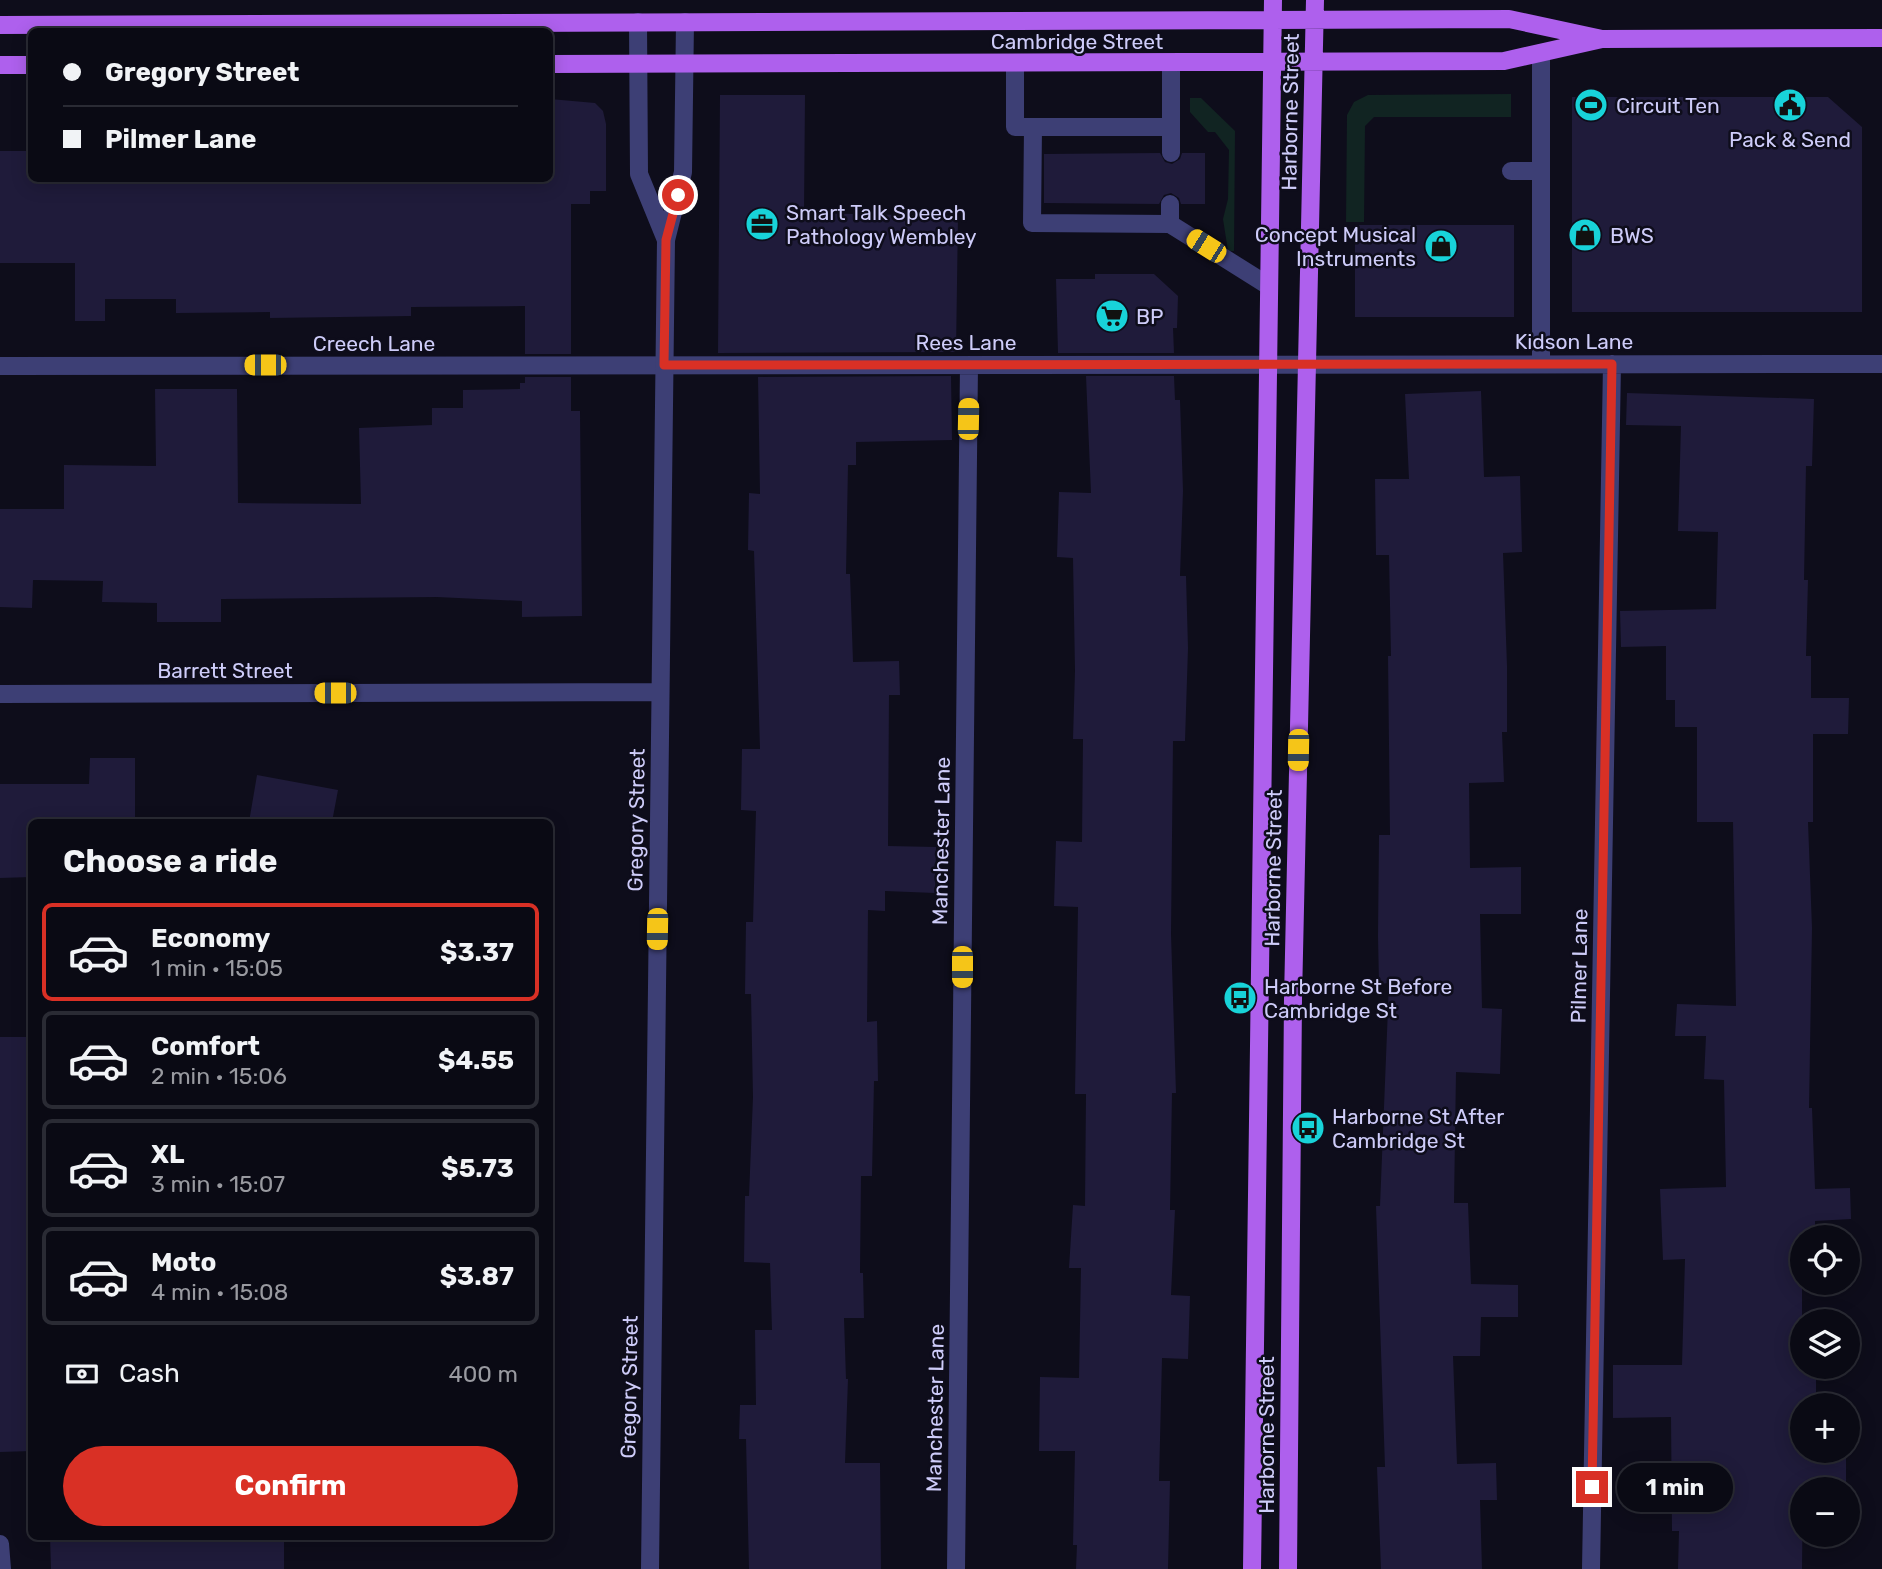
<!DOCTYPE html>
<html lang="en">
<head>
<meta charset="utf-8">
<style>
	body { margin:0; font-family:Rubik,sans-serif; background:#181822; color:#f1f3f6; height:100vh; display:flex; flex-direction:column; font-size:26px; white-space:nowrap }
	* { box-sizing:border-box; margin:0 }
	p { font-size:23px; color:#999aa0 }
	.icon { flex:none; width:38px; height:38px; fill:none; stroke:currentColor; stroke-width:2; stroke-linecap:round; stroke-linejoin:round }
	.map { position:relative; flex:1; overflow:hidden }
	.panel { position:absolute; left:28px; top:819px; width:525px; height:721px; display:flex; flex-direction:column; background:#0a0a14; border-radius:10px; box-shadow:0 4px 18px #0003,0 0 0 2px #2a2b34 }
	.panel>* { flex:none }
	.hud { position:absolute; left:28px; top:28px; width:525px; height:154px; border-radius:10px; box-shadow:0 4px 18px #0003,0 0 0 2px #2a2b34; display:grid; align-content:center; height:154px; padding:0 35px; background:#0a0a14 }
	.fabs { position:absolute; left:1790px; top:1225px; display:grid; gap:14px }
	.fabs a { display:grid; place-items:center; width:70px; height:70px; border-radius:50%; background:#0a0a14; box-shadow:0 4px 18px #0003,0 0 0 2px #2a2b34; font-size:35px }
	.end { position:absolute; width:32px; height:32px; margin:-16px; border:9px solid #d93025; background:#fff; box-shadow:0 0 0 4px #fff }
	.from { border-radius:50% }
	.bubble { position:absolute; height:49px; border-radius:24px; background:#0a0a14; box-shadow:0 4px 18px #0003,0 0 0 2px #2a2b34; font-size:23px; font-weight:700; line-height:49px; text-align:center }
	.car { position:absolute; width:21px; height:42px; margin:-21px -10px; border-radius:9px; box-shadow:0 0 5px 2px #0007; background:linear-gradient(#f5c518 24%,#345 0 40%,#f5c518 0 76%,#345 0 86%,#f5c518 0) }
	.hud b { display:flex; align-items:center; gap:24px; height:66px; font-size:26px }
	.hud b+b { border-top:2px solid #2a2b34 }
	.hud i { width:18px; height:18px; background:#f1f3f6 }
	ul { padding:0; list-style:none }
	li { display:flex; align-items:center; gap:21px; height:98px; margin:0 14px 10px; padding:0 21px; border:4px solid #2a2b34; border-radius:10px }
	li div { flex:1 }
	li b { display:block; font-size:26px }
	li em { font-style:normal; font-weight:700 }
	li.on { border-color:#d93025 }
	li>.icon { width:63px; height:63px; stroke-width:1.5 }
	h2 { padding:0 35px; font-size:32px; line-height:84px }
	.pay { display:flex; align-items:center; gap:18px; height:77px; padding:0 35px; font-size:26px }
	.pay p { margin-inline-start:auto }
	.action { display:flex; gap:14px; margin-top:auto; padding:14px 35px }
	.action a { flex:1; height:80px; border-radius:42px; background:#d93025; color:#fff; font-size:28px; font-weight:700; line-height:80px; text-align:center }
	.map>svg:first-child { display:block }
</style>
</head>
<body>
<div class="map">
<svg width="1882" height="1569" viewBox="0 0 1882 1569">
	<rect width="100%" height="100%" fill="#0e0d1b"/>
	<path fill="#112422" d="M1511,94V117H1374L1365,126L1364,222H1346L1347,115L1354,102L1368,95Z
		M1190,98H1201L1235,131L1234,251H1228L1223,219L1228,199L1229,150L1215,132H1208L1190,112Z"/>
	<path fill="#1f1b3a" d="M720,95H805L804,213L958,216L956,352L718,353Z
		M1572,97H1828L1862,127V312H1572Z
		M550,99L595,103L603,111L606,124V191H590V204H571V354H525V306L411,307V316L270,318V312L176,313V299H105V321H75V263H0V151H32V178H550Z
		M1160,153L1165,162L1172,164L1180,159L1182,153H1205V204H1181L1179,198L1171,193L1164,195L1159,204L1044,203V154Z
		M1355,225H1514V317H1355Z
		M1095,274H1154L1178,296L1177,328H1173L1174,353H1058L1056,279H1095Z
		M951,376L952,440L856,442V465H848L846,574H850L853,662L899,661L900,695H889L888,846L936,847L935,893L885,891V911L868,910L867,1022L877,1021L878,1081H874L872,1176H861L860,1273H863L864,1318H844L846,1379H848L845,1463H880L881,1569H749L746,1439H739L740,1405H756L755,1330H772L770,1263L744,1262L745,1196H749L753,1097L751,994H745L746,922H753L756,811L741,810L742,749H760L754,551L748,550L749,493L760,494L758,377Z
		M1086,376H1174L1175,400H1180L1183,491L1180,576H1186L1188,648L1185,741H1173L1171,934L1176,1093H1172L1170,1210H1175L1171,1295L1190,1296L1188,1359L1162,1358L1159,1481H1170L1168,1569H1076L1077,1545H1073L1075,1451H1039L1040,1377L1079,1378L1081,1268H1069L1073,1205L1085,1206L1086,1094H1075L1078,907L1054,906L1056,841L1082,842L1083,739H1073L1075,671L1073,558L1057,557L1059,492L1091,493Z
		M525,377H571V411H580L582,616L522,617V601L437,597L221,599V622H157V603L102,602L103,581L33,580L32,608L0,607V509H64V465L156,466L155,389H237L238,503L361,504L359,428L432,425V408H463V390L520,389V383H525Z
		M1481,391L1484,477L1520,476L1522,552L1503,553L1507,666V732H1502L1504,782L1469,783L1470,868L1521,867V914H1480L1482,1008L1502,1009L1500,1074L1456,1072L1454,1203H1468L1471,1284L1518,1285V1317H1481L1480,1356H1453L1457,1464L1496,1463L1497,1500H1480L1482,1569H1381L1377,1467H1385L1376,1206H1380L1389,983L1379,984L1378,936L1379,835H1390L1388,656H1391L1389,555H1376L1375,479H1409L1405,394Z
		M1627,393L1814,399L1812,466H1806L1804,580H1808L1806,656H1811V698H1849L1848,734H1813V822H1808L1812,928L1809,1108H1812L1815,1189L1850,1188L1851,1219L1815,1221V1237H1802V1367H1816V1405H1802V1451H1846V1483H1803L1802,1569H1678L1679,1531H1672L1671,1417L1613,1418V1365H1682L1685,1259L1663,1260L1660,1189L1726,1187L1724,1080L1704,1079L1706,1036H1675L1677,1004L1736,1006L1733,822H1697V727H1675V700H1666V646L1621,647L1620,611L1716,609L1718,532L1678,531L1681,426L1626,425Z
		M90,758H135V822H32V877L0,878V784H89Z
		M257,775L338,790L332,822H249Z
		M0,1037H32V1451L0,1452Z
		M50,1536H284V1569H51Z"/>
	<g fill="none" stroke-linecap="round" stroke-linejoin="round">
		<path stroke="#3d3f75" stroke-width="18" d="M1541,53V364
			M1015,63V127H1033L1032,223L1170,224
			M1033,127H1171
			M1171,153V63
			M1511,171H1541
			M1170,204V224L1269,286
			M0,366L1882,364
			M0,1544L2,1569
			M956,1569L969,365
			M1591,1569L1612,364"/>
		<path stroke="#3d3f75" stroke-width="18" d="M638,22L639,174L666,240
			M0,694L660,692
			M650,1569L666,240L683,172L685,22"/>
		<path stroke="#ae60ed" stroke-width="18" d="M0,25L1509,19L1602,39
			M550,64L1504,61L1602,39L1882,38
			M0,65H32
			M1252,1569L1273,0
			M1288,1569L1293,999L1315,0"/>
	</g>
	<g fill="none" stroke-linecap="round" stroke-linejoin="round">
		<path stroke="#d93025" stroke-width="9" d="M678,195L666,240L664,365L1612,364L1592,1487"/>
	</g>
	<defs>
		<symbol id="stadium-disc" viewBox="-11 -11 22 22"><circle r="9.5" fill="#18d3d9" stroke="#0e0d1b"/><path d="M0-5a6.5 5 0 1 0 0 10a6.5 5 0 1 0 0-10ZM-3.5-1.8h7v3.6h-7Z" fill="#111"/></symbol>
		<symbol id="civic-disc" viewBox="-11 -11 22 22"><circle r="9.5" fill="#18d3d9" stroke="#0e0d1b"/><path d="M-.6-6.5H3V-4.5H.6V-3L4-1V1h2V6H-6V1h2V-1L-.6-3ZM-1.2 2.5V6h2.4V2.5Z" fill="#111"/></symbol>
		<symbol id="office-disc" viewBox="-11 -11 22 22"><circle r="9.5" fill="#18d3d9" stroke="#0e0d1b"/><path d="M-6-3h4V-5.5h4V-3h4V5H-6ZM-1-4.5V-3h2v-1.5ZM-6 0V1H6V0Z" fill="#111"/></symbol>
		<symbol id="shop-disc" viewBox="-11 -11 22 22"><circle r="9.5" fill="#18d3d9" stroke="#0e0d1b"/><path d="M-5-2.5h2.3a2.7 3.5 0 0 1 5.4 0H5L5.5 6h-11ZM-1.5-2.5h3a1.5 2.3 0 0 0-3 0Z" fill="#111"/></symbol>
		<symbol id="supermarket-disc" viewBox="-11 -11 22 22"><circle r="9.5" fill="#18d3d9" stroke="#0e0d1b"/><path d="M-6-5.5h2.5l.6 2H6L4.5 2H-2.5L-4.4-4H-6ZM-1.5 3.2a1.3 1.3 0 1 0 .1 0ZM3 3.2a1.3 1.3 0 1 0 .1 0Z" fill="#111"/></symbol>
		<symbol id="bus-disc" viewBox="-11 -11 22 22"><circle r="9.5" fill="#18d3d9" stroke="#0e0d1b"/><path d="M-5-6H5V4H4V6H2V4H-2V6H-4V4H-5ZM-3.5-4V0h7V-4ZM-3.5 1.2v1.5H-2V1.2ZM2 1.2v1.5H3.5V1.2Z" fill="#111"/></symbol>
	</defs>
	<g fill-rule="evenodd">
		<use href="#stadium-disc" x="1572" y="86" width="38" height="38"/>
		<use href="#civic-disc" x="1771" y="86" width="38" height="38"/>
		<use href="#office-disc" x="743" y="205" width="38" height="38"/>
		<use href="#shop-disc" x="1566" y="216" width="38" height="38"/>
		<use href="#shop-disc" x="1422" y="227" width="38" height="38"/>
		<use href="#supermarket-disc" x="1093" y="297" width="38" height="38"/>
		<use href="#bus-disc" x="1221" y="979" width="38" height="38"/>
		<use href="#bus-disc" x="1289" y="1109" width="38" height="38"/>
	</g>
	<g text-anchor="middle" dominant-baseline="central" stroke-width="5" stroke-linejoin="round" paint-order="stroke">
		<g font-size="21" fill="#ceccf9" stroke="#0e0d1b">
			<text x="1077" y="41">Cambridge Street</text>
			<text transform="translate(1290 112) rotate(-89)">Harborne Street</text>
			<text x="1574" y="341">Kidson Lane</text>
			<text x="966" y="342">Rees Lane</text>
			<text x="374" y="343">Creech Lane</text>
			<text x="225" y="670">Barrett Street</text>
			<text transform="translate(636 820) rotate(-89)">Gregory Street</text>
			<text transform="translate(941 841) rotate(-89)">Manchester Lane</text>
			<text transform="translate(1273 868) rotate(-89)">Harborne Street</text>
			<text transform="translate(1579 966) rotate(-89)">Pilmer Lane</text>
			<text transform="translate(629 1387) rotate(-89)">Gregory Street</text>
			<text transform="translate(935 1408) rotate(-89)">Manchester Lane</text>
			<text transform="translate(1266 1435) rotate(-90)">Harborne Street</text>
		</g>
		<g font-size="21" fill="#ceccf9" stroke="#0e0d1b" text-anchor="start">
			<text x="1616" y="105">Circuit Ten</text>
			<text x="1790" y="139" text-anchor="middle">Pack &amp; Send</text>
			<text x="786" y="212">Smart Talk Speech<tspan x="786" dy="24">Pathology Wembley</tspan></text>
			<text x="1416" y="234" text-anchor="end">Concept Musical<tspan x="1416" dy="24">Instruments</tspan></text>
			<text x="1610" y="235">BWS</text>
			<text x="1136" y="316">BP</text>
			<text x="1264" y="986">Harborne St Before<tspan x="1264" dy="24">Cambridge St</tspan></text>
			<text x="1332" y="1116">Harborne St After<tspan x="1332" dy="24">Cambridge St</tspan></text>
		</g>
	</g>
</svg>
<div class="fabs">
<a><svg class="icon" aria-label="locate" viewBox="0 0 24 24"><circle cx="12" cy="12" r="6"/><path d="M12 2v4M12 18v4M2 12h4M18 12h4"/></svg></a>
<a><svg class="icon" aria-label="layers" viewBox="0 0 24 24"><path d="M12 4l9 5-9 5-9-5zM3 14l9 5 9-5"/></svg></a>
<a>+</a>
<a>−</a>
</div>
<i class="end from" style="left:678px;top:195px"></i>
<i class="end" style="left:1592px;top:1487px"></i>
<div class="bubble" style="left:1617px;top:1463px;width:116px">1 min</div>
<i class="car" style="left:1206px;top:246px;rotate:302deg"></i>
<i class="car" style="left:265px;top:365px;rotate:270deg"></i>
<i class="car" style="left:968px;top:419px;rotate:1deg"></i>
<i class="car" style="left:335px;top:693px;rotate:270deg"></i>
<i class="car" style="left:1298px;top:750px;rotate:181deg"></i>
<i class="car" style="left:657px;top:929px;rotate:181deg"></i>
<i class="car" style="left:962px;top:967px;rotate:180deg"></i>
<div class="hud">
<b><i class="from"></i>Gregory Street</b>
<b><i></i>Pilmer Lane</b>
</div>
<section class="panel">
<h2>Choose a ride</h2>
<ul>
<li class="on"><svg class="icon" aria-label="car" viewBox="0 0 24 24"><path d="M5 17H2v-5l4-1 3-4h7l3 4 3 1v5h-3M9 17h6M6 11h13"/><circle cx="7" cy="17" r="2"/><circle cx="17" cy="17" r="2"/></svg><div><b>Economy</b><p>1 min · 15:05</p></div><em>$3.37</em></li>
<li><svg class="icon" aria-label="car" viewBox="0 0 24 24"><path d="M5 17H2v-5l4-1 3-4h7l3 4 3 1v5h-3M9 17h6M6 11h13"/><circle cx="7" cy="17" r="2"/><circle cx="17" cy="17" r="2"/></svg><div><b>Comfort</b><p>2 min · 15:06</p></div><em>$4.55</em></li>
<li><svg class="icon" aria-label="car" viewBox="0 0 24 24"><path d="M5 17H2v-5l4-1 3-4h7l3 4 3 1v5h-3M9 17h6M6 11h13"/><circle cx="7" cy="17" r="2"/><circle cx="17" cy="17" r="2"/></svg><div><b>XL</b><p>3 min · 15:07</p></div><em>$5.73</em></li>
<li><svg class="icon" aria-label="car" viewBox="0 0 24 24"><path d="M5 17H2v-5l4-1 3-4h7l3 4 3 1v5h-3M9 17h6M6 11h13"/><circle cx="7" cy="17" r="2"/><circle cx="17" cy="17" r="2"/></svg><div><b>Moto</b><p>4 min · 15:08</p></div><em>$3.87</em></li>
</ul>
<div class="pay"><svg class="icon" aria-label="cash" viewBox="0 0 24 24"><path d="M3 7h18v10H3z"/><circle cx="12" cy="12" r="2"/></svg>Cash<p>400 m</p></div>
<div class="action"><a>Confirm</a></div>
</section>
</div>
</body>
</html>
